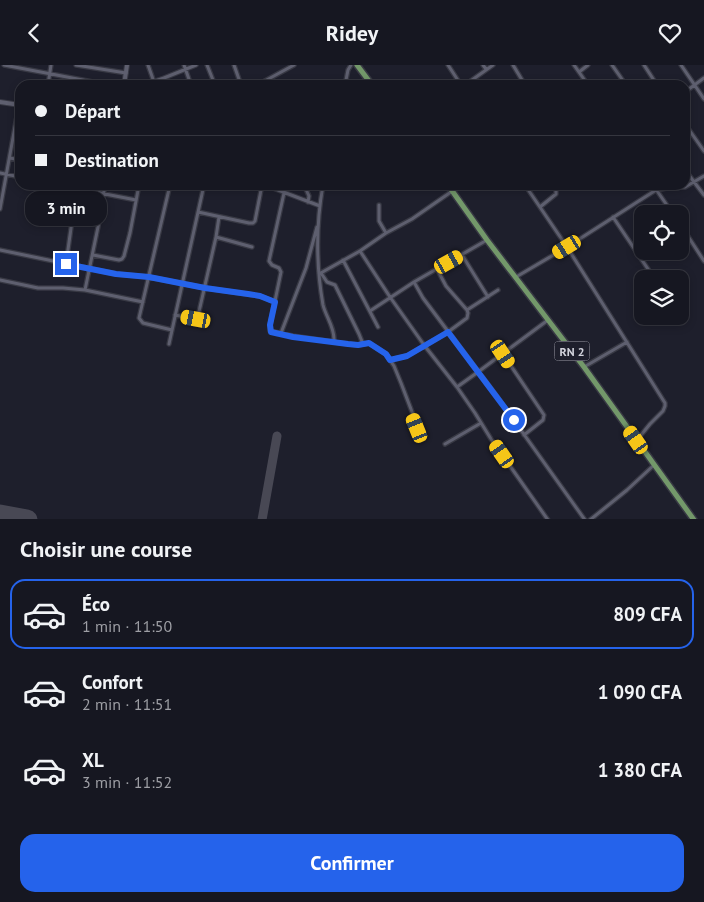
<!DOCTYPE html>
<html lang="fr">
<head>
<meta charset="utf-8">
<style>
	body { margin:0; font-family:"PT Sans",sans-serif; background:#1f202a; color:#f1f3f6; height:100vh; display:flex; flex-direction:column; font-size:19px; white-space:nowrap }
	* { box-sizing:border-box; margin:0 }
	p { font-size:16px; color:#9e9fa5 }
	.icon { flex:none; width:28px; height:28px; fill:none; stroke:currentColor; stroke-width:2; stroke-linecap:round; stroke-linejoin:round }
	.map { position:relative; height:454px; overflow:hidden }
	.details { display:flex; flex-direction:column; background:#161721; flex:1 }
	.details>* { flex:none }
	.top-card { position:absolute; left:15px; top:15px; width:675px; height:110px; border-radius:15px; box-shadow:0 2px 8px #0003,0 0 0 1px #35363f; display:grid; align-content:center; height:110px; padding:0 20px; background:#161721 }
	.fabs { position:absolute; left:634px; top:140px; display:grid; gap:10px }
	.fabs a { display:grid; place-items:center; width:55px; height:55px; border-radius:10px; background:#161721; box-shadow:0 2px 8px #0003,0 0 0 1px #35363f; font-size:25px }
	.end { position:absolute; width:22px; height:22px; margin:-11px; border:6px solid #2563eb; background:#fff; box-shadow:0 0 0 2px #fff }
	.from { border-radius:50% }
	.bubble { position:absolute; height:35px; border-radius:15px; background:#161721; box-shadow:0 2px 8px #0003,0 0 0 1px #35363f; font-size:16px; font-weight:700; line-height:35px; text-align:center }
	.car { position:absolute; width:15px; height:30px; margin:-15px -8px; border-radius:6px; box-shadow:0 0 4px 1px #0007; background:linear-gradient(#f5c518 24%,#345 0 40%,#f5c518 0 76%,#345 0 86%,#f5c518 0) }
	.top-card b { display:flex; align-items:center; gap:18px; height:48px; font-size:19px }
	.top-card b+b { border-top:1px solid #35363f }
	.top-card i { width:12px; height:12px; background:#f1f3f6 }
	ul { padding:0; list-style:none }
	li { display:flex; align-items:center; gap:15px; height:70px; margin:0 10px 8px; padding:0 10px; border:2px solid transparent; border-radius:15px }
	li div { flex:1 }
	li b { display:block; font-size:19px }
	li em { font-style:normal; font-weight:700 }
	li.on { border-color:#2563eb }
	li>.icon { width:45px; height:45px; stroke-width:1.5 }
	h2 { padding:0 20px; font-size:22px; line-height:60px }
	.primary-button { display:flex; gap:10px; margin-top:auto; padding:10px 20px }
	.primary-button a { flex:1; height:58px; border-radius:15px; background:#2563eb; color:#fff; font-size:20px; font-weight:700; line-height:58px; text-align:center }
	header { display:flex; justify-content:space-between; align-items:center; height:65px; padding:0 20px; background:#161721; font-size:22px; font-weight:700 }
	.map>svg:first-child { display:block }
</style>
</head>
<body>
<header><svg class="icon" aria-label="back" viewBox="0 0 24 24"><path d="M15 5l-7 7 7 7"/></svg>Ridey<svg class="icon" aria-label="heart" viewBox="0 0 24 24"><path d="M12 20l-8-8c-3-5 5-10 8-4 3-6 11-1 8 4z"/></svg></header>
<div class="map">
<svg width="704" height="455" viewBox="0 0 704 455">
	<rect width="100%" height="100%" fill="#1e1f2c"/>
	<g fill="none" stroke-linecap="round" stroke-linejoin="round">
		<path stroke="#484854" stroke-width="9" d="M262,455L277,371"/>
		<path stroke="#484854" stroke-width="21" d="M0,450L27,455"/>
		<defs>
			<path id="minor" d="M4,0L109,20
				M76,0L126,8
				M148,0L154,17
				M184,0L191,20
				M207,0L215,20
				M234,0L241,20
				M448,0L461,20
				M483,0L486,4
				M513,0L525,20
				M574,0L588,20
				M612,0L626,20
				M644,0L657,20
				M681,0L704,34
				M579,7L588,0
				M164,13L167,20
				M263,17L294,0
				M48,20L51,0
				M143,20L164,13L196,0
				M258,20L263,17L264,20
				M345,20L348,5L351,0
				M465,20L493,0
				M685,27L704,13
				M685,59L704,86
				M15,69L20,70
				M10,93L20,95
				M685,105L704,130
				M0,108L20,112
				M59,120L136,135
				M170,120L139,253L143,258L172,265
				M265,120L320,141
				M304,120L309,131L308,137
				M323,120C316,159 316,200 323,240C326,252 335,263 334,276
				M525,120L567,182L665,338V341L663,346L650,359L637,375
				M653,120L673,149
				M284,128L269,196L272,200L279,203L281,207L270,260V266L293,271L348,279L358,280L369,278L386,289L394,301L401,318L422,373
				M379,140V156L386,168
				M540,142L556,129V123L553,120
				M0,144L19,40
				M198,147L249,158H253L255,156L262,120
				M613,152L650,207
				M680,159L704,196
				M216,172L252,182
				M0,185L116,209L149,212L205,223L247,229L260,231L275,237
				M360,186L390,232L424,280L457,322L475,348L491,374L548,455
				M93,190L119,195L122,194L124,191L130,168L139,120
				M462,190L488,232
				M343,195L378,262
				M66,199L77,120
				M321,208L327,217L335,220L359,269L363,279
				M319,209L360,186L386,168L412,154L461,120
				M516,212L567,182L656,125L667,123L685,122L704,111
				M0,215L38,223H63L85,225L143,237
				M414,217L423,233L498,333L585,455
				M85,225L98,162L105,120
				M467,245L498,225
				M370,246L414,217L487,175
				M175,250L196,254L198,251L216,172L219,152
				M281,268L306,203L317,162
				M169,279L204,120
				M503,289L544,350L543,355L524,370
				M390,295L407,291L448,267L467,253L468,248L467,245L446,221L437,204
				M584,302L627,277
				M457,322L478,307L548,255
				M445,379L481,358
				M590,455L627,425L654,400"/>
			<path id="tertiary" d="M124,20L127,0
				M0,37L20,40"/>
			<path id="trunk" d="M357,0L372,20
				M448,120L487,175L584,302L694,455"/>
		</defs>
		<use href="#minor" stroke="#383944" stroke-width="5.5"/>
		<use href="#tertiary" stroke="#383944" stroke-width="6"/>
		<use href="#trunk" stroke="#383944" stroke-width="8"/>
		<use href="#minor" stroke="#5e5f6f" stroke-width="3"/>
		<use href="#tertiary" stroke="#5e5f6f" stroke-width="4"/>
		<use href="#trunk" stroke="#73986a" stroke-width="5"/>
	</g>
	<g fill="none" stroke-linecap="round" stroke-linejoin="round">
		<path stroke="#2563eb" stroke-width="6" d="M66,199L116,209L149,212L205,223L248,229L260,231L275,237L270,260L271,267L293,272L348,279L358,280L369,278L386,289L390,295L407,291L448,267L514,355"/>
	</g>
	<g text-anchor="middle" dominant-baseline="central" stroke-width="4" stroke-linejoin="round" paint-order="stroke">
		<rect fill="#1e1f2c" stroke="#9c9da7" stroke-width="1" x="554.5" y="276.5" width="35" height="19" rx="4"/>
		<g font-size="12" font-weight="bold" fill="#d2d3dc">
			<text x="572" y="286">RN 2</text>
		</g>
	</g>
</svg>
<div class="fabs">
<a><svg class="icon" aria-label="locate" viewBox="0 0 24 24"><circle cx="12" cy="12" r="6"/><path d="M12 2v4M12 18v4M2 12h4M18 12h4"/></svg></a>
<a><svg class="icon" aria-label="layers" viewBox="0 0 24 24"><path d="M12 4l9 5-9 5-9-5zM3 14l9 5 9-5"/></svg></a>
</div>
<i class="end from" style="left:514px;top:355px"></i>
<i class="end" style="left:66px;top:199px"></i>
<div class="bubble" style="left:25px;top:126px;width:82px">3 min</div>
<i class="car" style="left:567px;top:182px;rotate:239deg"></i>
<i class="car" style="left:449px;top:197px;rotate:61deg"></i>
<i class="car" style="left:196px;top:254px;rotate:281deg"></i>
<i class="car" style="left:503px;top:289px;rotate:146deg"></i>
<i class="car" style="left:417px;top:363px;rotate:338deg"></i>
<i class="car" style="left:636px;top:375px;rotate:325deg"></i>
<i class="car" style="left:502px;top:389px;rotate:325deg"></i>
<div class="top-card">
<b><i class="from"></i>Départ</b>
<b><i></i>Destination</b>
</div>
</div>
<section class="details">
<h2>Choisir une course</h2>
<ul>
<li class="on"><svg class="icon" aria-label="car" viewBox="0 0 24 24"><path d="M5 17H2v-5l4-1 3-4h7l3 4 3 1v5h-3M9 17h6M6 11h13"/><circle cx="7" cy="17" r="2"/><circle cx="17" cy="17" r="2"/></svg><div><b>Éco</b><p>1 min · 11:50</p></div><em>809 CFA</em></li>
<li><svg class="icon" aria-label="car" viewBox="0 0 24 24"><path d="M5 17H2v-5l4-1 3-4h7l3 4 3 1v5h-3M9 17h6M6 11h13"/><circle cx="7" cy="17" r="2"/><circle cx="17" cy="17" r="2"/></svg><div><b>Confort</b><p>2 min · 11:51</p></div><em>1 090 CFA</em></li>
<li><svg class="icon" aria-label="car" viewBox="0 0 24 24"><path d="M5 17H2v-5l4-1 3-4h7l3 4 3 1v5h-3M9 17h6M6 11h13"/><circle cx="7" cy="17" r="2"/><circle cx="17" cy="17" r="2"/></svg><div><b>XL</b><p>3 min · 11:52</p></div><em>1 380 CFA</em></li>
</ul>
<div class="primary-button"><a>Confirmer</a></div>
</section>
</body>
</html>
